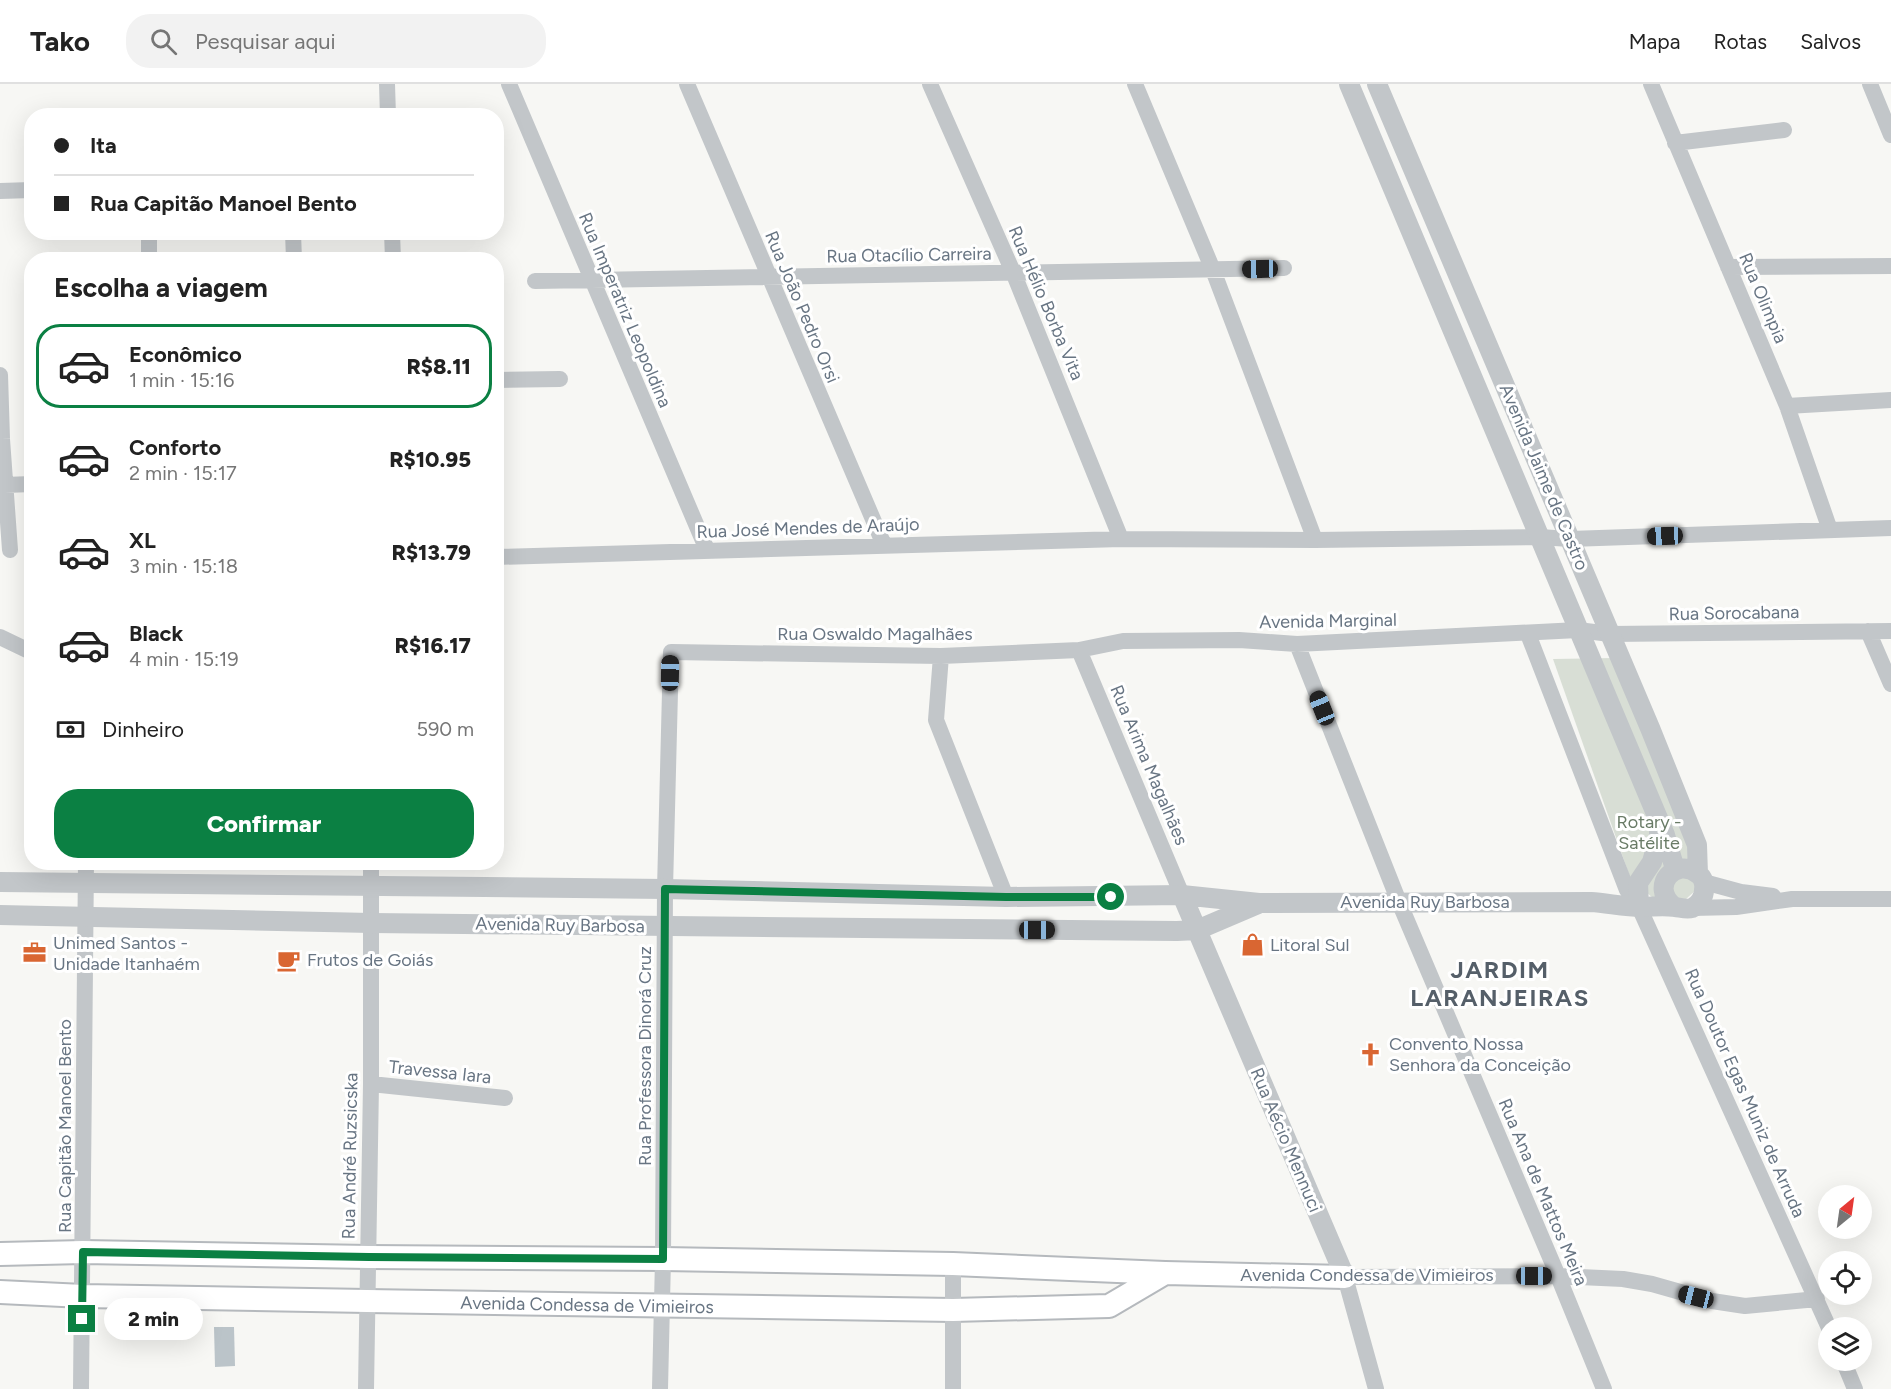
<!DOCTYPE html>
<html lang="pt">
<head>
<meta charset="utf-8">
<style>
	body { margin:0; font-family:Figtree,sans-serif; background:#f2f2f2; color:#222; height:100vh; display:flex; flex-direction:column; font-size:22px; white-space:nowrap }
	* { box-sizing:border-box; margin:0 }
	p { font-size:20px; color:#767676 }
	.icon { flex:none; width:33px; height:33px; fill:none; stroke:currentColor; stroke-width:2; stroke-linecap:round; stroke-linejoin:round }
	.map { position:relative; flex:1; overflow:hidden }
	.side { position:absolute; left:24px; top:168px; width:480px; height:618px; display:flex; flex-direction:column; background:#fff; border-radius:24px; box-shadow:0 6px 24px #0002 }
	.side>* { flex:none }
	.hud { position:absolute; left:24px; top:24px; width:480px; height:132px; border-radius:24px; box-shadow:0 6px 24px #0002; display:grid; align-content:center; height:132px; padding:0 30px; background:#fff }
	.needle { width:39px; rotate:29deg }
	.buttons { position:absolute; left:1818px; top:1101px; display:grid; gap:12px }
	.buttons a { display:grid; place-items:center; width:54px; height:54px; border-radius:50%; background:#fff; box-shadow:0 6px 24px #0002; font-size:30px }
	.end { position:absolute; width:27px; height:27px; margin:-14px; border:8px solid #0b8043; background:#fff; box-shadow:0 0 0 3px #fff }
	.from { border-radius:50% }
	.bubble { position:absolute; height:42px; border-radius:21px; background:#fff; box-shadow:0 6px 24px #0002; font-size:20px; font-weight:800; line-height:42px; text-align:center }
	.car { position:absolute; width:18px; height:36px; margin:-18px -9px; border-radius:8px; box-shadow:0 0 4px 2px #0007; background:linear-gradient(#222 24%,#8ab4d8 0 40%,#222 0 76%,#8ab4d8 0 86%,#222 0) }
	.hud b { display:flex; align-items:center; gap:21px; height:57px; font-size:22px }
	.hud b+b { border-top:2px solid #e0e0e0 }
	.hud i { width:15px; height:15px; background:#222 }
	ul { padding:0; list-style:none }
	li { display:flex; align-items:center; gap:18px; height:84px; margin:0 12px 9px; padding:0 18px; border:3px solid transparent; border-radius:24px }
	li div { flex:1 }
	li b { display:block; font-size:22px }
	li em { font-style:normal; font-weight:800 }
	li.on { border-color:#0b8043 }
	li>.icon { width:54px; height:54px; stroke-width:1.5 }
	h2 { padding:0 30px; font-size:27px; line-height:72px }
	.pay { display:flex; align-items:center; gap:15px; height:66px; padding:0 30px; font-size:22px }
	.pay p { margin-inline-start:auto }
	.cta { display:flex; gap:12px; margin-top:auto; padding:12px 30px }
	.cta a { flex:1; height:69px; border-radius:24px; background:#0b8043; color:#fff; font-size:24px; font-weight:800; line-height:69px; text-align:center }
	header { display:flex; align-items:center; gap:36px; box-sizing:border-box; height:84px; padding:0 30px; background:#fff; border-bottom:2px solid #e0e0e0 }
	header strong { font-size:28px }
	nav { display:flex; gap:33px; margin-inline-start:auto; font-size:21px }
	.search { width:420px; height:54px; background:#f2f2f2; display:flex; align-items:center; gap:15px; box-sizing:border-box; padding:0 21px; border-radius:24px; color:#767676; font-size:22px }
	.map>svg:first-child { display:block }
</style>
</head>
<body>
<header>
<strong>Tako</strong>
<div class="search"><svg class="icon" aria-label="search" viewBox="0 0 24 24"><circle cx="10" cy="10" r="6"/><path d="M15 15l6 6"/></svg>Pesquisar aqui</div>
<nav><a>Mapa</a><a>Rotas</a><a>Salvos</a></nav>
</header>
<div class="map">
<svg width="1891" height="1305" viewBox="0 0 1891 1305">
	<rect width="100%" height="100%" fill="#f7f7f4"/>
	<path fill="#d8ded5" d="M1614,574L1688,761L1697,805L1686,815L1652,813L1631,796L1553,575Z"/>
	<path fill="#bbc4c9" d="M214,1243H234L235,1282L215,1283Z"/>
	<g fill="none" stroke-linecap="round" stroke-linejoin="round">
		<defs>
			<path id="secondary" d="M0,1170L83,1168L369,1173L663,1175L953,1180L1165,1189L1345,1193
				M0,1208L83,1212L367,1217L953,1226L1109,1222L1165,1189"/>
		</defs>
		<use href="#secondary" stroke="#b5b9bd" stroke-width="26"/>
		<path stroke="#c2c6c9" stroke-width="16" d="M387,0L388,32
			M509,0L707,466
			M687,0L884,461
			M930,0L1013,188L1121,455
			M1135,0L1213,186L1315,456
			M1651,0L1787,322L1830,446
			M1870,0L1891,51
			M1675,59L1784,46
			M0,107L32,106
			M149,148V176
			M293,148L294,176
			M392,148L393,176
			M1728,183L1891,182
			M535,197L1284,184
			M0,291L2,355L10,466
			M496,296L560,295
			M1787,322L1891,316
			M5,401L32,400
			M496,473L1121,455L1315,456L1539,453L1570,455L1891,444
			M1868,547L1891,600
			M1528,550L1627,806
			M0,553L27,566H32
			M1297,560L1399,818L1558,1192L1604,1305
			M1079,566L1182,811
			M941,572L936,636L1006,813
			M1704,798L1741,808L1773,812
			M1639,823L1829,1244
			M1692,824L1736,823L1792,815H1891
			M371,1000L505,1014
			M953,1180V1305
			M1843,1276L1855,1305
			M81,1305L86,778
			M366,1305L371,1000V778
			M660,1305L663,1175L665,805L671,568L941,572L1079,566L1123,557L1239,556L1297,560L1578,546L1610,550L1891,547
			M1376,1305L1345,1193L1558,1192L1623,1195L1652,1200L1712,1217L1745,1222L1817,1215"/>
		<path stroke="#c2c6c9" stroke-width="20" d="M1349,0L1665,751L1675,785
			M1377,0L1650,644L1697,761L1698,790
			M0,798L665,805L1006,813L1182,811L1259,819L1591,818C1607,819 1625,823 1641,823C1652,823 1663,821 1674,823C1679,823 1686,826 1692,824C1699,821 1704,813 1704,806C1705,800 1703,793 1698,790C1676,772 1649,802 1673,822
			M1182,811L1345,1193
			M1639,823L1638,799L1652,778L1659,753V742
			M0,831L371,839L1177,847L1197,846L1258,820"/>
		<use href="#secondary" stroke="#fff" stroke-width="22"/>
	</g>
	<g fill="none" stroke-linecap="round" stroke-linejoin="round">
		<path stroke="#0b8043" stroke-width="8" d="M82,1235L83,1168L369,1173L663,1175L665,805L1006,813H1111"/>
	</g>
	<defs>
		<symbol id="shop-bare" viewBox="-9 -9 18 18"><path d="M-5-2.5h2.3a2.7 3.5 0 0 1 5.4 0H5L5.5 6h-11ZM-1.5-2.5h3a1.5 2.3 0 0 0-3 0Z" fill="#d96632" stroke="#fff" stroke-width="2.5" paint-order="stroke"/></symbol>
		<symbol id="office-bare" viewBox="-9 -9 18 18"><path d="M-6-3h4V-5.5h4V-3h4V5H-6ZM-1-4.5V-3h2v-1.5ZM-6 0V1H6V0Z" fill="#d96632" stroke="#fff" stroke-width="2.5" paint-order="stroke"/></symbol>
		<symbol id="cafe-bare" viewBox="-9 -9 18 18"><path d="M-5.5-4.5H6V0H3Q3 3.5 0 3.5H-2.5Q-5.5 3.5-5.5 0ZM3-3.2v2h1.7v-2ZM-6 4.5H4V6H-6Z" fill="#d96632" stroke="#fff" stroke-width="2.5" paint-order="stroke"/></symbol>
		<symbol id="church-bare" viewBox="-9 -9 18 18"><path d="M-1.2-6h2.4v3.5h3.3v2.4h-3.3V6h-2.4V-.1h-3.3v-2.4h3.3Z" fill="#d96632" stroke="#fff" stroke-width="2.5" paint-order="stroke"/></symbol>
	</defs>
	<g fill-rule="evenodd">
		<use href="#shop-bare" x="1236" y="844" width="33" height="33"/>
		<use href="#office-bare" x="18" y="852" width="33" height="33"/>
		<use href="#cafe-bare" x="272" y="860" width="33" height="33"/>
		<use href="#church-bare" x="1354" y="954" width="33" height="33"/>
	</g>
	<g text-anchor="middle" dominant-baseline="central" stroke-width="6" stroke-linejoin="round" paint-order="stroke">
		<g font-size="18" fill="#687583" stroke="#fff">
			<text transform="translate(909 171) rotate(-1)">Rua Otacílio Carreira</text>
			<text transform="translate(1763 214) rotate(67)">Rua Olimpia</text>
			<text transform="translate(1046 219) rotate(67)">Rua Hélio Borba Vita</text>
			<text transform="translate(802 223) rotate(67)">Rua João Pedro Orsi</text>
			<text transform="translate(625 226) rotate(67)">Rua Imperatriz Leopoldina</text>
			<text transform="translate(1544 393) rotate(67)">Avenida Jaime de Castro</text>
			<text transform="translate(808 444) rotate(-2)">Rua José Mendes de Araújo</text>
			<text transform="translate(1734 529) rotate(-1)">Rua Sorocabana</text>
			<text transform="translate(1328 537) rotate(-1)">Avenida Marginal</text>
			<text x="875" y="550">Rua Oswaldo Magalhães</text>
			<text transform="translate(1149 681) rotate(67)">Rua Arima Magalhães</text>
			<text x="1425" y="818">Avenida Ruy Barbosa</text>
			<text transform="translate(560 841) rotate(1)">Avenida Ruy Barbosa</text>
			<text transform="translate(645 972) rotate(-90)">Rua Professora Dinorá Cruz</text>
			<text transform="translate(440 988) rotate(6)">Travessa Iara</text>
			<text transform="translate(1745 1009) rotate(66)">Rua Doutor Egas Muniz de Arruda</text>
			<text transform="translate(65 1042) rotate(-90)">Rua Capitão Manoel Bento</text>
			<text transform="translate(1286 1056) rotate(67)">Rua Aécio Mennuci</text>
			<text transform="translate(350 1072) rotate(-89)">Rua André Ruzsicska</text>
			<text transform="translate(1543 1108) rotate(67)">Rua Ana de Mattos Meira</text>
			<text x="1367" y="1191">Avenida Condessa de Vimieiros</text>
			<text transform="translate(587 1221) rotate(1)">Avenida Condessa de Vimieiros</text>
		</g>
		<g font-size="18" fill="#697b66" stroke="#fff">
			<text x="1649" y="738">Rotary -<tspan x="1649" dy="21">Satélite</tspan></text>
		</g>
		<g font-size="18" fill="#687583" stroke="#fff" text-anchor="start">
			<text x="53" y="859">Unimed Santos -<tspan x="53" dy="21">Unidade Itanhaém</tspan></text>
			<text x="1270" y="861">Litoral Sul</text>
			<text x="307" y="876">Frutos de Goiás</text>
			<text x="1389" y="960">Convento Nossa<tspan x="1389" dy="21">Senhora da Conceição</tspan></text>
		</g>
		<g font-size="24" font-weight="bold" letter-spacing="1.5" fill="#555f69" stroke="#fff">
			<text x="1500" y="885">JARDIM<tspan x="1500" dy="28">LARANJEIRAS</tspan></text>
		</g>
	</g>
</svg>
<div class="buttons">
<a><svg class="needle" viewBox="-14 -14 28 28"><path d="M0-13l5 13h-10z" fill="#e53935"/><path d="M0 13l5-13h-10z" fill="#767676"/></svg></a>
<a><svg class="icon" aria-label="locate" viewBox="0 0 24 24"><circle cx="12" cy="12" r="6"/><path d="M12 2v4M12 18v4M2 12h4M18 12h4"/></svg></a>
<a><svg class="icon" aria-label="layers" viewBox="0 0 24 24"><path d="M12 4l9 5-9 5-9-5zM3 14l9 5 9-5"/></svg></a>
</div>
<i class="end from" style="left:1111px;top:813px"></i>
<i class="end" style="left:82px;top:1235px"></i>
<div class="bubble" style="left:104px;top:1214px;width:99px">2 min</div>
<i class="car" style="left:1260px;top:185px;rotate:269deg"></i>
<i class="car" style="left:1665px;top:452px;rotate:268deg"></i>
<i class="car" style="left:670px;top:589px;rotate:1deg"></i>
<i class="car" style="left:1322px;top:624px;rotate:338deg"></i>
<i class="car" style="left:1037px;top:846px;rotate:90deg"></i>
<i class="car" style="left:1534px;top:1192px;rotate:90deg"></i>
<i class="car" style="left:1696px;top:1213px;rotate:284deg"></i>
<div class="hud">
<b><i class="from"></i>Ita</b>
<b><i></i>Rua Capitão Manoel Bento</b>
</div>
<section class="side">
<h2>Escolha a viagem</h2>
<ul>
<li class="on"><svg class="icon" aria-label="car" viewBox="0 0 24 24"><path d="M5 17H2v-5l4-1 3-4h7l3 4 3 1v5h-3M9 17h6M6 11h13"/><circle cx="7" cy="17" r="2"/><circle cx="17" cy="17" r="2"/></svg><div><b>Econômico</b><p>1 min · 15:16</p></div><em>R$8.11</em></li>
<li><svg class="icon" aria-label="car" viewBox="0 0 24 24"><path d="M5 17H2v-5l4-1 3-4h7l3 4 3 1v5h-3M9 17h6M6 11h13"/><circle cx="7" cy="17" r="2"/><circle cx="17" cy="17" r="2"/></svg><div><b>Conforto</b><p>2 min · 15:17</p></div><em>R$10.95</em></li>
<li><svg class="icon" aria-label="car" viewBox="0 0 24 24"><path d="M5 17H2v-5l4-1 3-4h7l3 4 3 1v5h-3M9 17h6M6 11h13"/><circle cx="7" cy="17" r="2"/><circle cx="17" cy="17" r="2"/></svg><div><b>XL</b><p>3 min · 15:18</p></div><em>R$13.79</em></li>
<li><svg class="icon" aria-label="car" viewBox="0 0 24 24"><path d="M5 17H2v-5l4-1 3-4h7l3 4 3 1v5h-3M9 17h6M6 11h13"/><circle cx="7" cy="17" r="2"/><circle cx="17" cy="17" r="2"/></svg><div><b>Black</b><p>4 min · 15:19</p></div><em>R$16.17</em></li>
</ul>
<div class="pay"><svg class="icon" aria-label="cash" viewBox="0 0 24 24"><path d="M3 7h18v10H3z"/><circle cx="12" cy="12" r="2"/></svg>Dinheiro<p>590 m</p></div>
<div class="cta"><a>Confirmar</a></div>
</section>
</div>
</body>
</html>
